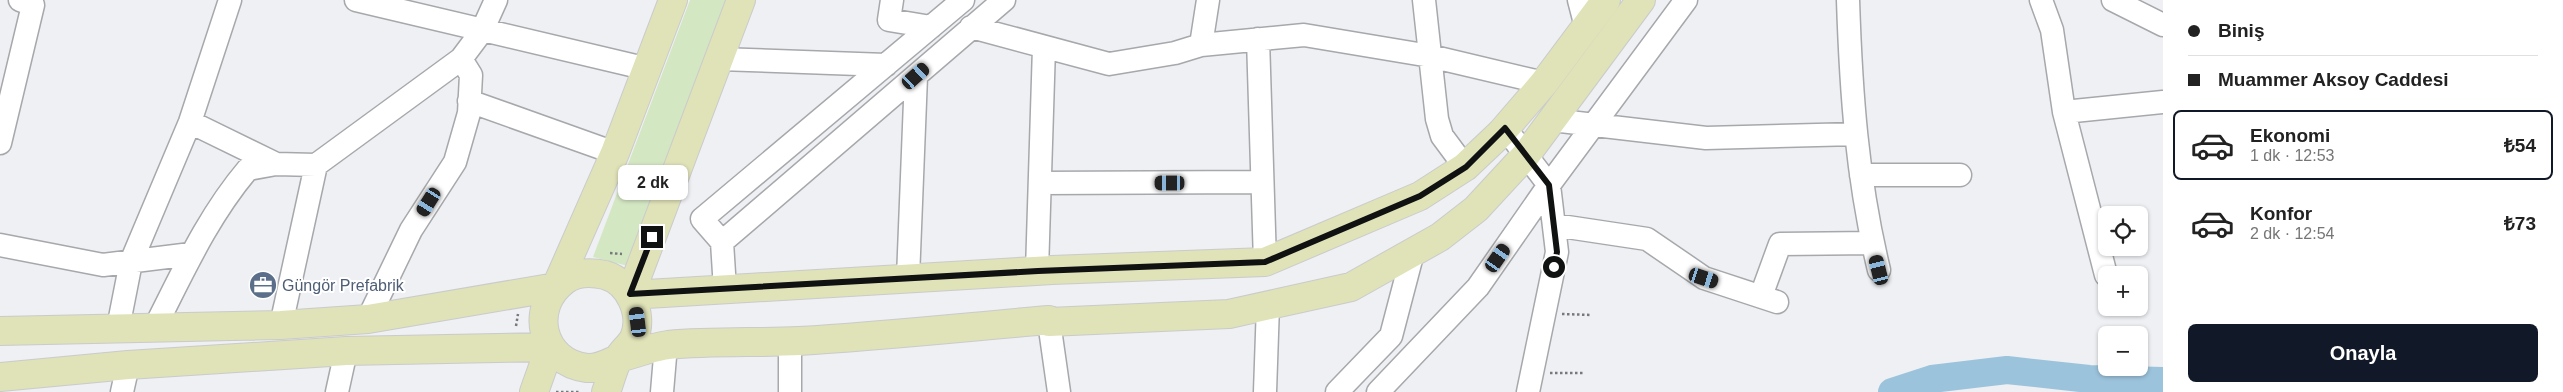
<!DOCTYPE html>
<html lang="tr">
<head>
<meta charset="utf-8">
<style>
	body { margin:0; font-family:Arial,sans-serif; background:#f2f2f2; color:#222; height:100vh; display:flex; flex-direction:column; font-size:19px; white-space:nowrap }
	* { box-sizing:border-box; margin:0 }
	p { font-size:16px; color:#767676 }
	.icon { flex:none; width:28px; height:28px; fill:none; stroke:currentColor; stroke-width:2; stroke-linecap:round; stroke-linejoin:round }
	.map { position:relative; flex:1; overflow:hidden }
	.sheet { display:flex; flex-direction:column; background:#fff; width:400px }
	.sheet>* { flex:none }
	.hud { display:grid; align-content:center; height:110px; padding:0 25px; background:#fff }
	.tools { position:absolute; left:2098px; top:206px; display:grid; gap:10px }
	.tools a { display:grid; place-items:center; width:50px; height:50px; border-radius:8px; background:#fff; box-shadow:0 1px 4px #0004; font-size:25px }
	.end { position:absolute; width:22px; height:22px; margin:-11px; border:6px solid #101111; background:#fff; box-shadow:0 0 0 2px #fff }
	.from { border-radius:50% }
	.bubble { position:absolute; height:35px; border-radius:8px; background:#fff; box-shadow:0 1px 4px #0004; font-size:16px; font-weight:600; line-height:35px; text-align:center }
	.car { position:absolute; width:15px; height:30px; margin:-15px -8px; border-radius:6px; box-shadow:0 0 4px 1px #0007; background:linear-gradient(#222 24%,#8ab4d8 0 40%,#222 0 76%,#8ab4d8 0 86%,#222 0) }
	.hud b { display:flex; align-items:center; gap:18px; height:48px; font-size:19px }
	.hud b+b { border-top:1px solid #e0e0e0 }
	.hud i { width:12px; height:12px; background:#222 }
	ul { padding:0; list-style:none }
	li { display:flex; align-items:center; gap:15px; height:70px; margin:0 10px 8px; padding:0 15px; border:2px solid transparent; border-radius:8px }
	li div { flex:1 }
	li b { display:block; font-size:19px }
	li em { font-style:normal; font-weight:600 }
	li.current { border-color:#111827 }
	li>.icon { width:45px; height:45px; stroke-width:1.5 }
	.action { display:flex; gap:10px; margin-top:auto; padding:10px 25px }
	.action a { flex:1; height:58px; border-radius:8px; background:#111827; color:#fff; font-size:20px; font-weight:600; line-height:58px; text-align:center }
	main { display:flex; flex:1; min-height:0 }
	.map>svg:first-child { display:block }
</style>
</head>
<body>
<main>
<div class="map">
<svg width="2163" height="392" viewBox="0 0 2163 392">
	<rect width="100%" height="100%" fill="#eef0f3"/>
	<path fill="#d4e7c3" d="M690,0H728L632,267L593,257Z"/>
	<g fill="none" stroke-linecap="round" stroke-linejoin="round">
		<path stroke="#9cc3dc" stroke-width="28" d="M1892,392L1932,379L2007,370L2089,379L2163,381"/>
		<defs>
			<path id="minor" d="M356,0L648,69
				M892,0L889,20L931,27
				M1424,0L1437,119L1442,136L1465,167
				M1579,0L1586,27
				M1848,0C1851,93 1857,179 1879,270
				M2041,0L2052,30L2064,112
				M2113,0L2163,25
				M971,27L1109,64L1175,53L1201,45L1304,35L1430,56L1544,83
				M1258,39L1265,262
				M1201,45L1208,0
				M719,59L886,65
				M469,101L615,153
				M1552,120L1706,138L1856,134
				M190,122L276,164
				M0,143L33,5L20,0
				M1861,175H1960
				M1040,183L1262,182
				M1554,225L1647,239L1704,278L1777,302
				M722,242L1004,0
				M0,245L103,265L191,254
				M1037,271L1044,47
				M2106,275L2064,112L2163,102
				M908,278L916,76
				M725,289L722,242L702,219L963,0
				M1761,296L1780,244L1873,243
				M368,319L411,230L455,162L469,113L471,75L461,59
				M1049,322L1059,392
				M281,325L316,165
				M155,327C183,272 208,216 248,169L276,164L316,165L461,59L482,31L496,0
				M118,328L131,262L190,122L230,0
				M790,341V392
				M122,392L128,365
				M337,392L346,351
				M662,392L666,345
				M1265,392L1268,305
				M1337,392L1391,336L1413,252
				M1378,392L1478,287L1549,185L1505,128
				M1528,392L1557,252L1549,185L1686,0"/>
			<path id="major" d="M556,287L615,153L673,0
				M630,295L1052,270L1265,262L1420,196L1465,167L1501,133L1544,83L1606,0
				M630,295L741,0
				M0,331L281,325L368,319L556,287
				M0,377L128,365L346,351L550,347
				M534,392L550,347
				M606,392C610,382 613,369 618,359C622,351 630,346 634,338C644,315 630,282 605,275C592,272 576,272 565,280C528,307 541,363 587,368C600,369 609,362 620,358C635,353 653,347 668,345C712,341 756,343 799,341C883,336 966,327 1049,320V322L1229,314L1351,287L1440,237L1476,209L1526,155L1641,0"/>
		</defs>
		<use href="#minor" stroke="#a6a8ab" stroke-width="25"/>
		<use href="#major" stroke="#cacbcb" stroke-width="30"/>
		<path stroke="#77787a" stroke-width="2.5" stroke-dasharray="2.5 2.5" stroke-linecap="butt" d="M610,253L622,254
			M1562,314L1591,315
			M516,326L518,314
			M1550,373H1585
			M556,392H579"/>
		<use href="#minor" stroke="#fff" stroke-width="22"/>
		<use href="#major" stroke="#e0e2b8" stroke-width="28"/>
	</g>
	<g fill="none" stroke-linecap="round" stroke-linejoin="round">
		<path stroke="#101111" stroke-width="6" d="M652,237L630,294L1038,271L1265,262L1420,196L1466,167L1505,128L1549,185L1557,252L1554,267"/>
	</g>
	<defs>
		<symbol id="office-disc" viewBox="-11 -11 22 22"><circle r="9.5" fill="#5c6f8a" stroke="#fff"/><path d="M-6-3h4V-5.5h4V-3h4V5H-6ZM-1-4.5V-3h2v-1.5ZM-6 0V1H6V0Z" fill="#fff"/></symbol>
	</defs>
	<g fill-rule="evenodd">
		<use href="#office-disc" x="247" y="269" width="32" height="32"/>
	</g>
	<g text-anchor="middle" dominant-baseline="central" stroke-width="4" stroke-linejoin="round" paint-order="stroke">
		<g font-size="16" fill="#4e5e75" stroke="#fff" text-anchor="start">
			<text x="282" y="285">Güngör Prefabrik</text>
		</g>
	</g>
</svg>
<div class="tools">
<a><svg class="icon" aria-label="locate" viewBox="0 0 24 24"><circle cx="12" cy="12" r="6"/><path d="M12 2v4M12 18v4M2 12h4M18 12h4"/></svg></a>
<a>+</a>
<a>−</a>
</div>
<i class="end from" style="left:1554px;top:267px"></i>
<i class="end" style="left:652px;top:237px"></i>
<div class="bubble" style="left:618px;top:165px;width:70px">2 dk</div>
<i class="car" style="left:916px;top:76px;rotate:48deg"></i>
<i class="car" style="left:1170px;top:183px;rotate:270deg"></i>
<i class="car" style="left:429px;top:202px;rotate:212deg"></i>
<i class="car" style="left:1498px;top:258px;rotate:35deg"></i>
<i class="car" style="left:1879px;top:270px;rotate:346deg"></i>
<i class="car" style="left:1704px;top:278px;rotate:108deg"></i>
<i class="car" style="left:638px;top:322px;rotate:353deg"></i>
</div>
<section class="sheet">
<div class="hud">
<b><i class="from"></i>Biniş</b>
<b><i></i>Muammer Aksoy Caddesi</b>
</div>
<ul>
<li class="current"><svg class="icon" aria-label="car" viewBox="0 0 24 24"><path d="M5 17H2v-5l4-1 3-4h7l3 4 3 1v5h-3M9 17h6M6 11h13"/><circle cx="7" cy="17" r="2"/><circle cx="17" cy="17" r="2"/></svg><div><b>Ekonomi</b><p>1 dk · 12:53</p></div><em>₺54</em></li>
<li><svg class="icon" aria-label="car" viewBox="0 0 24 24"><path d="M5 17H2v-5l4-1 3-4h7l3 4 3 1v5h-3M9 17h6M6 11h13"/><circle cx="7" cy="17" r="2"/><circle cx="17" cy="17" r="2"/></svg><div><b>Konfor</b><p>2 dk · 12:54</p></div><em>₺73</em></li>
</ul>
<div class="action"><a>Onayla</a></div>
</section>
</main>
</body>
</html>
